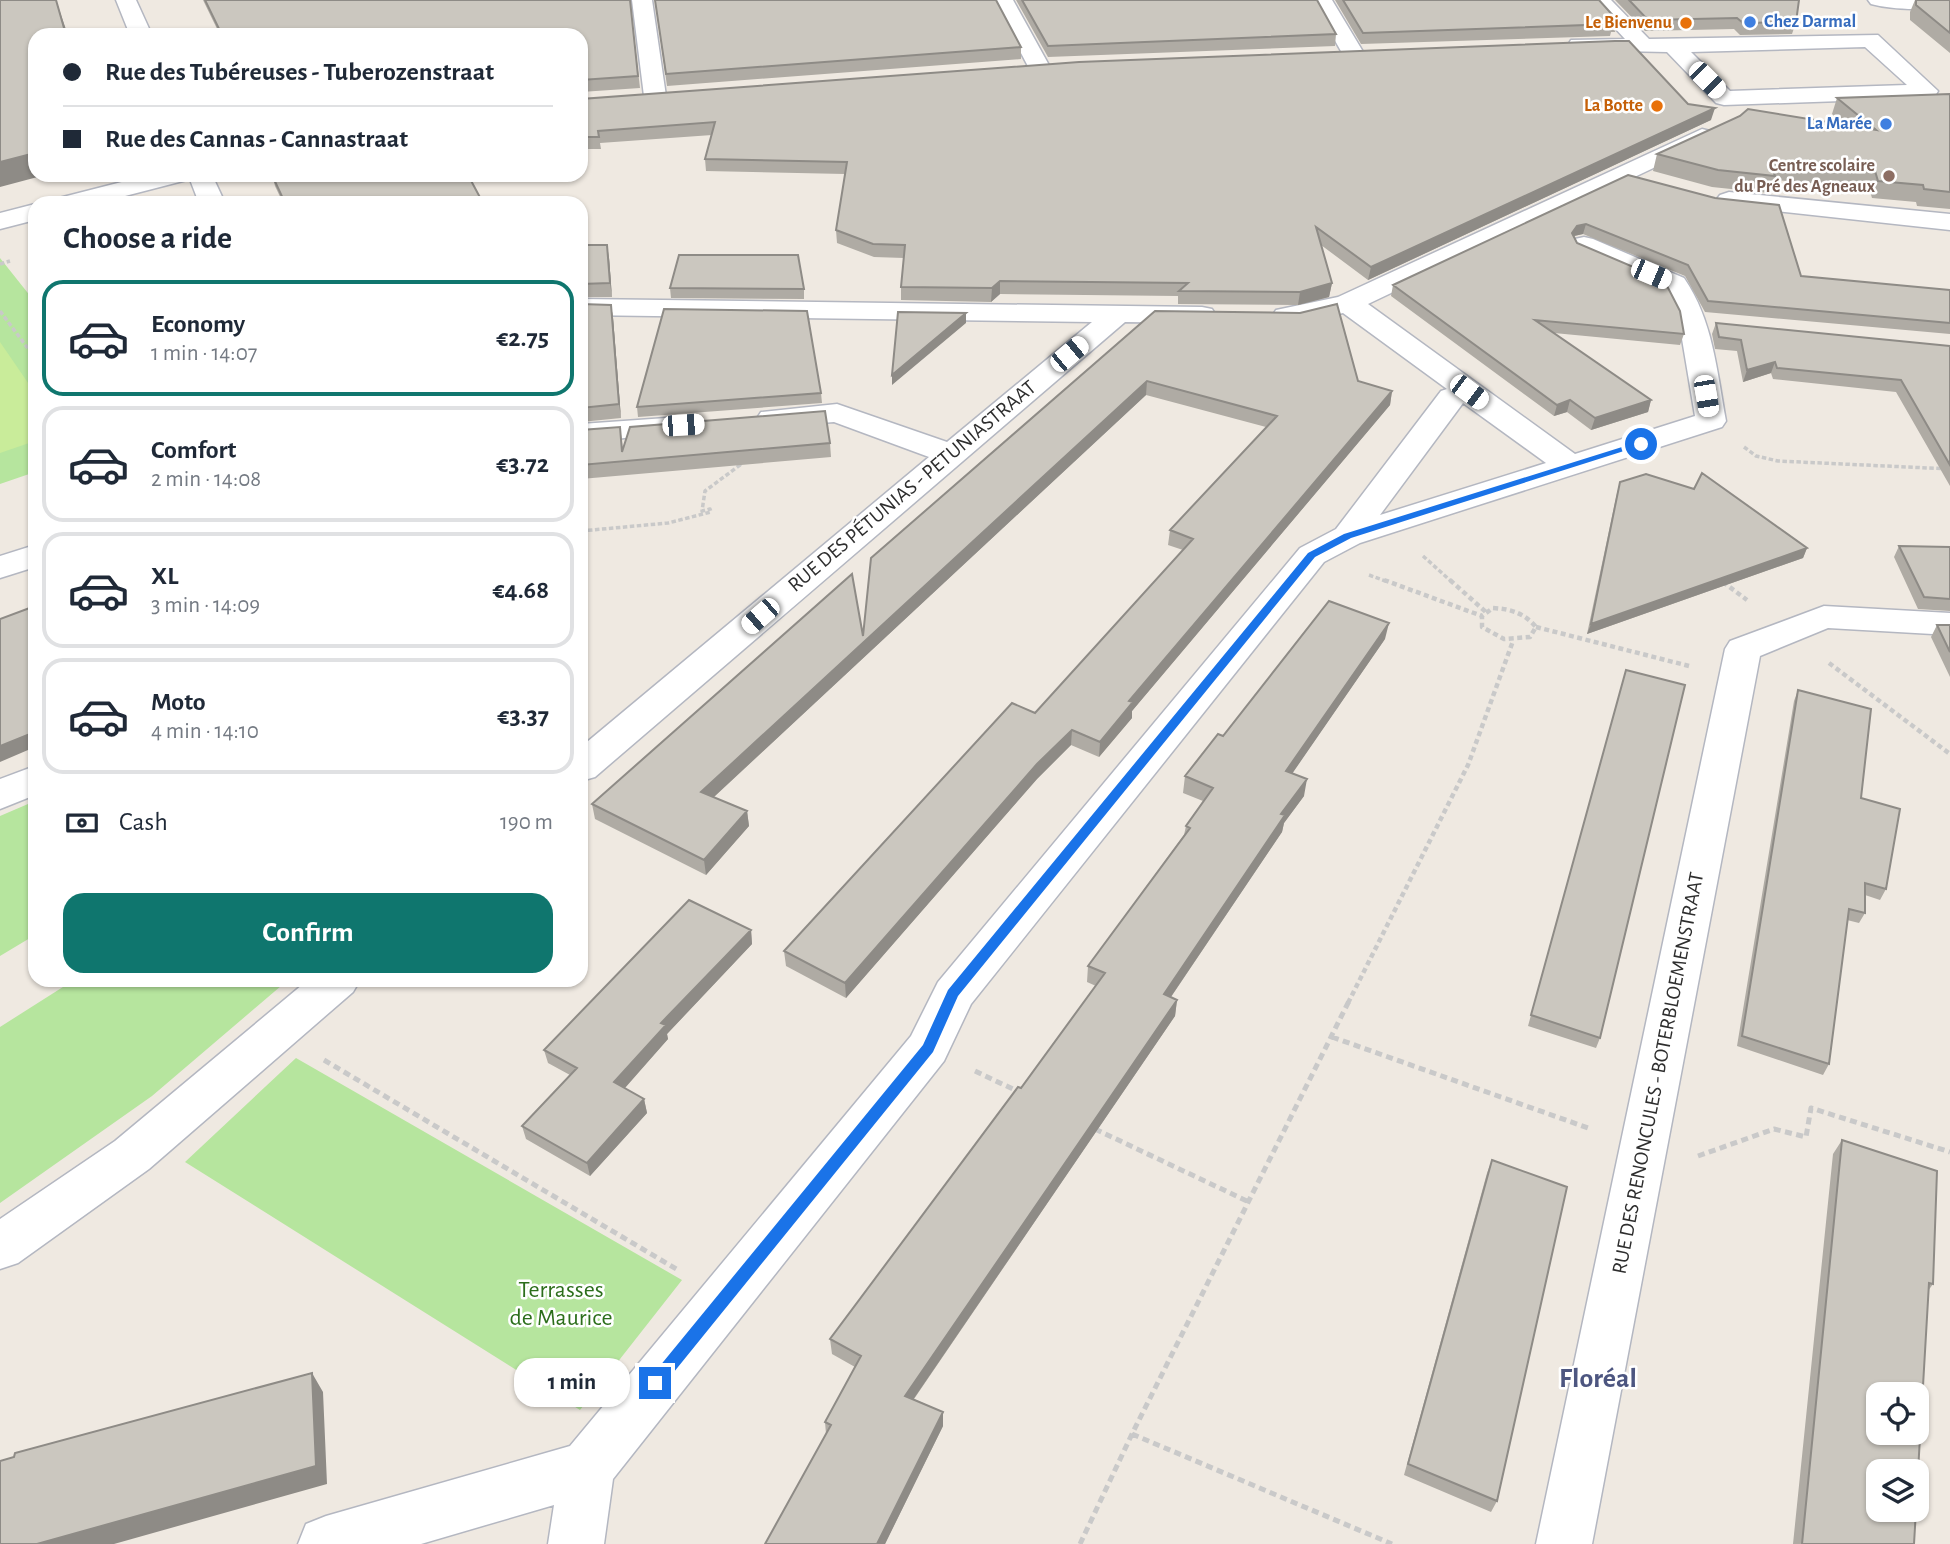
<!DOCTYPE html>
<html lang="en">
<head>
<meta charset="utf-8">
<style>
	body { margin:0; font-family:"Alegreya Sans",sans-serif; background:#f2f2f3; color:#1f2937; height:100vh; display:flex; flex-direction:column; font-size:26px; white-space:nowrap }
	* { box-sizing:border-box; margin:0 }
	p { font-size:23px; color:#747a83 }
	.icon { flex:none; width:38px; height:38px; fill:none; stroke:currentColor; stroke-width:2; stroke-linecap:round; stroke-linejoin:round }
	.map { position:relative; flex:1; overflow:hidden }
	.panel { position:absolute; left:28px; top:196px; width:560px; height:791px; display:flex; flex-direction:column; background:#fff; border-radius:21px; box-shadow:0 2px 5px #0004 }
	.panel>* { flex:none }
	.guide { position:absolute; left:28px; top:28px; width:560px; height:154px; border-radius:21px; box-shadow:0 2px 5px #0004; display:grid; align-content:center; height:154px; padding:0 35px; background:#fff }
	.buttons { position:absolute; left:1866px; top:1382px; display:grid; gap:14px }
	.buttons a { display:grid; place-items:center; width:63px; height:63px; border-radius:14px; background:#fff; box-shadow:0 2px 5px #0004; font-size:35px }
	.end { position:absolute; width:32px; height:32px; margin:-16px; border:9px solid #1a73e8; background:#fff; box-shadow:0 0 0 4px #fff }
	.from { border-radius:50% }
	.bubble { position:absolute; height:49px; border-radius:21px; background:#fff; box-shadow:0 2px 5px #0004; font-size:23px; font-weight:600; line-height:49px; text-align:center }
	.car { position:absolute; width:21px; height:42px; margin:-21px -10px; border-radius:9px; box-shadow:0 0 5px 2px #0007; background:linear-gradient(#fff 24%,#345 0 40%,#fff 0 76%,#345 0 86%,#fff 0) }
	.guide b { display:flex; align-items:center; gap:24px; height:66px; font-size:26px }
	.guide b+b { border-top:2px solid #e0e1e3 }
	.guide i { width:18px; height:18px; background:#1f2937 }
	ul { padding:0; list-style:none }
	li { display:flex; align-items:center; gap:21px; height:116px; margin:0 14px 10px; padding:0 21px; border:4px solid #e0e1e3; border-radius:21px }
	li div { flex:1 }
	li b { display:block; font-size:26px }
	li em { font-style:normal; font-weight:600 }
	li.active { border-color:#0f766e }
	li>.icon { width:63px; height:63px; stroke-width:1.5 }
	h2 { padding:0 35px; font-size:32px; line-height:84px }
	.pay { display:flex; align-items:center; gap:18px; height:77px; padding:0 35px; font-size:26px }
	.pay p { margin-inline-start:auto }
	.action { display:flex; gap:14px; margin-top:auto; padding:14px 35px }
	.action a { flex:1; height:80px; border-radius:21px; background:#0f766e; color:#fff; font-size:28px; font-weight:600; line-height:80px; text-align:center }
	.map>svg:first-child { display:block }
</style>
</head>
<body>
<div class="map">
<svg width="1950" height="1544" viewBox="0 0 1950 1544">
	<rect width="100%" height="100%" fill="#efe9e1"/>
	<path fill="#b6e59e" d="M0,258L35,302V472L0,484Z
		M35,801V935L0,956V816Z
		M74,980H288L152,1096L0,1203V1027Z
		M296,1058L682,1280L580,1410L185,1162Z"/>
	<path fill="#c9ec9a" d="M0,342L35,393V441L0,453Z"/>
	<g fill="none" stroke-linecap="round" stroke-linejoin="round">
		<defs>
			<path id="street" d="M116,0H136L152,35H130Z
				M632,0H652L666,96L663,101H647L644,96Z
				M993,0H1013L1050,67L1047,72H1031Z
				M1312,0H1332L1365,55L1362,60H1346Z
				M1589,0H1611L1649,39L1878,35L1938,91L1935,96L1927,98L1724,105L1716,103L1667,52L1571,50L1568,45L1571,40L1625,39ZM1865,47L1907,85L1730,91L1691,52Z
				M1868,0H1950V2C1934,13 1890,9 1871,4Z
				M1702,129L1710,131L1714,136L1710,141L1368,304L1575,454L1695,416L1679,321L1663,289L1575,251L1571,245L1575,239L1584,237L1593,239L1684,278C1713,320 1717,372 1726,421L1722,427L1360,543L1324,562L971,1004L944,1061L613,1479L604,1544H548L554,1505L421,1544H298L306,1524L326,1516L570,1446L911,1036L938,982L1300,548L1336,529L1441,391L1447,389L1343,313C1321,318 1299,328 1276,322L1272,316L1276,310L1338,297ZM1463,403L1546,463L1380,515Z
				M149,175H212L225,203H199L189,177L187,180L98,203H55L59,198Z
				M1729,192L1950,214V230L1720,205L1716,200L1720,195Z
				M35,204V220L0,229V213Z
				M581,299L1202,307L1212,309L1216,315L1212,321L1202,323L1125,322L595,777L581,781V747L929,457L834,422L772,427L761,424L757,418L761,412L837,404L947,442L1092,322L581,315Z
				M680,417L691,420L695,426L691,432L581,442V424Z
				M35,545V567L0,578V556Z
				M1824,606L1950,613V635L1828,628L1760,656L1592,1544H1536L1725,649L1730,641Z
				M35,766V795L0,809V779Z
				M308,980H360L353,992L149,1169L18,1263L0,1269V1219L115,1141Z"/>
		</defs>
		<use href="#street" stroke="#b4b7c1" stroke-width="3"/>
		<path stroke="#c9c9c9" stroke-width="3.5" stroke-dasharray="4.5 2.5" stroke-linecap="butt" d="M0,264L10,261
			M0,311L35,358
			M1744,447L1756,456L1778,461L1950,469
			M581,531L668,523L711,512L710,509L702,511L705,491L740,465V462
			M1423,556L1452,582
			M1369,575L1388,582"/>
		<path stroke="#c9c9c9" stroke-width="4.5" stroke-dasharray="5 3.5" stroke-linecap="butt" d="M1384,580L1482,616
			M1450,580L1487,613
			M1723,582L1747,600
			M1493,608C1511,609 1524,613 1536,627L1530,637L1504,639L1482,627V616Z
			M1536,627L1689,666
			M1829,663L1950,754
			M1348,1003L1468,765L1513,641"/>
		<path stroke="#c9c9c9" stroke-width="5" stroke-dasharray="7 4.5" stroke-linecap="butt" d="M1332,1037L1591,1129
			M324,1060L678,1270
			M975,1071L1017,1091
			M1095,1129L1249,1202
			M1698,1156L1774,1129L1806,1137L1811,1108L1950,1152
			M1132,1434L1392,1544
			M1080,1544L1132,1434L1349,1001"/>
		<use href="#street" fill="#fff" fill-rule="evenodd"/>
	</g>
	<path fill="#afaba4" d="M203,0H630L640,88L581,92V35H220Z
		M655,0L1021,47V59L667,86Z
		M1016,0H1317L1336,34L1335,46L1048,57Z
		M1335,0H1599L1618,21L1615,32H1611L1610,36L1361,44Z
		M1615,0H1799L1796,22L1792,34L1740,35L1734,29L1645,31Z
		M1915,0H1950V53L1910,20V12Z
		M1950,94V209L1917,206L1916,202L1872,198L1869,188L1774,180L1769,193L1712,187L1653,171L1657,154L1844,125L1832,114L1837,98Z
		M581,99L1688,104L1711,120L1368,280L1321,245L1332,283L1329,297L1298,305L1178,304V296L1000,294L991,302L901,300V287L904,258L874,257L837,243L836,230L845,174L706,171L705,159L712,135L600,143L601,149H581Z
		M272,175L483,203H283L275,186Z
		M1628,175L1801,276L1950,290V334L1705,312L1685,276L1583,234L1574,236L1577,243L1684,334L1680,345L1554,333L1651,400L1648,412L1591,430L1567,412L1554,416L1391,296L1393,285Z
		M581,245L609,258L612,297H581Z
		M670,288L804,289V299L671,298Z
		M581,304L611,305L613,318L621,418L581,422Z
		M1155,311L1358,381L1392,391L1390,405L1132,711V718L1099,757L1071,745L1037,779L846,998L786,966L784,951L1035,713L1183,550L1168,545L1170,530L1266,427L1146,395L714,797L747,811L749,826L706,875L595,819L592,804L863,636Z
		M1716,323L1950,346V486L1896,392L1773,379L1771,373L1743,382L1737,351L1715,349L1712,334Z
		M821,393L822,403L638,417L637,407Z
		M620,427L623,449L830,443L831,457L581,479V430Z
		M1620,482L1807,548L1803,558L1587,634L1617,493Z
		M1899,546L1950,547V611L1918,609L1894,557Z
		M1937,625H1950V677L1931,637Z
		M1385,639L1292,773L1304,796L1284,823L1282,832L1171,997L1177,1000L1175,1016L914,1399L943,1412V1426L885,1544H765L826,1434L825,1422L855,1367L832,1354L830,1339L1021,1088L1096,986L1087,982L1088,966L1184,835L1186,826L1203,801L1183,793L1185,776L1223,736Z
		M1626,670L1600,1038L1596,1048L1528,1026Z
		M1798,690L1861,798L1886,889L1880,900L1865,895V913L1859,923L1847,920L1829,1064L1823,1075L1737,1046L1794,701Z
		M751,930L752,944L667,1034L668,1039L624,1088L644,1099L647,1113L590,1176L526,1139L522,1126L570,1075L548,1063L544,1050Z
		M1842,1140L1933,1284L1928,1291L1914,1544H1793L1833,1154Z
		M1492,1160L1497,1501L1491,1512L1404,1475L1487,1173Z"/>
	<path fill="#8e8b86" d="M56,0L62,18L68,35H66Z
		M1715,108L1711,120L1368,280L1371,267Z
		M35,153V175H45L0,187V162Z
		M1586,224L1583,234L1574,236L1569,244L1572,233L1577,226Z
		M607,245L609,258L612,297L610,283Z
		M1000,281V294L991,302L992,288Z
		M1332,283L1329,297L1298,305L1300,292Z
		M611,305L613,318L621,418L619,404Z
		M966,313V323L892,385V375Z
		M1775,362L1771,373L1743,382L1747,370Z
		M1147,381L1146,395L703,807L701,792Z
		M1392,391L1390,405L1132,711V718L1099,757L1100,742L1129,701Z
		M1570,400L1567,412L1554,416L1557,405Z
		M1651,400L1648,412L1591,430L1595,418Z
		M1807,548L1803,558L1587,634L1591,624Z
		M1389,623L1385,639L1283,787L1286,771Z
		M1072,730L1071,745L1037,779L846,998L845,983L1037,764Z
		M35,732V747L0,762V746Z
		M1307,779L1304,796L1284,823L1282,832L1162,1010L1164,994L1281,814Z
		M747,811L749,826L706,875L704,860Z
		M751,930L752,944L667,1034L668,1039L618,1096L614,1082L661,1023Z
		M1177,1000L1175,1016L906,1410L905,1396Z
		M644,1099L647,1113L590,1176L587,1163Z
		M312,1373L323,1392L327,1484L114,1544H37Z
		M943,1412V1426L885,1544H877Z"/>
	<path fill="#cbc7bf" stroke="#8e8b86" stroke-width="2" fill-rule="evenodd" d="M0,0H56L66,35H35V153L0,162Z
		M205,0H630L638,76L581,80V35H222Z
		M655,0H996L1021,47L666,74Z
		M1022,0H1317L1336,34L1048,46Z
		M1343,0H1599L1618,21H1610L1613,24L1363,33Z
		M1629,0H1799L1796,22L1743,23L1737,18L1648,20Z
		M1916,0H1950V33L1916,5Z
		M1615,41H1629L1688,104L1715,108L1371,267L1316,227L1332,283L1300,292L1179,291L1188,283L1000,281L992,288L901,287L905,245L873,244L836,230L847,162L705,159L715,122L598,131L599,137H581V99L1079,62Z
		M1950,94V192L1924,189L1923,185L1878,181L1875,171L1770,162L1775,176L1718,170L1657,154L1740,116L1748,109L1876,130L1837,98Z
		M272,175H468L483,203H285Z
		M1628,175L1715,198L1779,205L1801,276L1950,290V323L1708,301L1688,265L1586,224L1577,226L1572,233L1577,243L1664,280L1680,311L1684,334L1535,320L1651,400L1595,418L1570,400L1557,405L1393,285Z
		M581,245H607L610,283L581,284Z
		M679,255H798L804,289L670,288Z
		M581,304L611,305L619,404L581,408Z
		M1337,304L1358,381L1392,391L1129,701L1133,702L1100,742L1072,730L1037,764L845,983L784,951L1012,703L1035,713L1193,539L1170,530L1277,416L1147,381L701,792L747,811L704,860L592,804L852,574L863,636L871,558L1155,311L1300,313Z
		M664,309L807,311L821,393L637,407Z
		M898,312L966,313L892,375Z
		M1716,323L1950,346V465L1901,380L1777,368L1775,362L1747,370L1741,340L1719,337Z
		M825,411L830,443L581,465V430L620,427L622,452L630,427Z
		M1702,473L1807,548L1591,624L1620,482L1646,474L1694,489Z
		M1899,546L1950,547V599L1924,597Z
		M1329,601L1389,623L1286,771L1307,779L1281,814L1285,815L1164,994L1177,1000L905,1396L943,1412L877,1544H765L831,1425L825,1422L861,1356L830,1339L1018,1087L1021,1088L1105,973L1088,966L1190,828L1186,826L1213,788L1185,776L1218,734L1223,736Z
		M35,606V732L0,746V619Z
		M1937,625H1950V652Z
		M1626,670L1685,685L1600,1038L1531,1015Z
		M1798,690L1871,709L1861,798L1900,809L1886,889L1865,883V913L1849,909L1829,1064L1742,1036Z
		M689,900L751,930L661,1023L666,1025L614,1082L644,1099L587,1163L522,1126L577,1068L544,1050Z
		M1842,1140L1937,1171L1933,1284L1929,1283L1916,1506V1472H1878V1510H1916L1914,1544H1802ZM1878,1395H1916V1433H1878Z
		M1492,1160L1567,1187L1497,1501L1408,1464Z
		M312,1373L316,1466L37,1544H0V1461L14,1457L15,1453Z"/>
	<path fill="#1a73e8" d="M1638,442L1646,444L1351,538L1315,557L958,996L933,1052L661,1388L655,1390L650,1388L648,1383L650,1378L923,1045L948,990L1308,553L1344,534Z"/>
	<g fill="#3f7fe0" stroke="#fff" stroke-width="2.5">
		<circle cx="1750" cy="22" r="7"/>
		<circle cx="1886" cy="124" r="7"/>
	</g>
	<g fill="#e8710a" stroke="#fff" stroke-width="2.5">
		<circle cx="1686" cy="23" r="7"/>
		<circle cx="1657" cy="106" r="7"/>
	</g>
	<circle fill="#8d6e63" stroke="#fff" stroke-width="2.5" cx="1889" cy="176" r="7"/>
	<g text-anchor="middle" dominant-baseline="central" stroke-width="5" stroke-linejoin="round" paint-order="stroke">
		<g font-size="18" font-weight="bold" fill="#366cbe" stroke="#fff" text-anchor="start">
			<text x="1764" y="22">Chez Darmal</text>
			<text x="1872" y="124" text-anchor="end">La Marée</text>
		</g>
		<g font-size="18" font-weight="bold" fill="#c56008" stroke="#fff" text-anchor="end">
			<text x="1672" y="23">Le Bienvenu</text>
			<text x="1643" y="106">La Botte</text>
		</g>
		<g font-size="18" font-weight="bold" fill="#785e54" stroke="#fff" text-anchor="end">
			<text x="1875" y="166">Centre scolaire<tspan x="1875" dy="21">du Pré des Agneaux</tspan></text>
		</g>
		<g font-size="21" fill="#2e2e2e" stroke="#fff">
			<text transform="translate(912 486) rotate(-40)">RUE DES PÉTUNIAS - PETUNIASTRAAT</text>
			<text transform="translate(1658 1073) rotate(-79)">RUE DES RENONCULES - BOTERBLOEMENSTRAAT</text>
		</g>
		<g font-size="24" fill="#2c6e1b" stroke="#fff">
			<text x="561" y="1290">Terrasses<tspan x="561" dy="28">de Maurice</tspan></text>
		</g>
		<g font-size="28" font-weight="bold" fill="#4d5680" stroke="#fff">
			<text x="1598" y="1379">Floréal</text>
		</g>
	</g>
</svg>
<div class="buttons">
<a><svg class="icon" aria-label="locate" viewBox="0 0 24 24"><circle cx="12" cy="12" r="6"/><path d="M12 2v4M12 18v4M2 12h4M18 12h4"/></svg></a>
<a><svg class="icon" aria-label="layers" viewBox="0 0 24 24"><path d="M12 4l9 5-9 5-9-5zM3 14l9 5 9-5"/></svg></a>
</div>
<i class="end from" style="left:1641px;top:444px"></i>
<i class="end" style="left:655px;top:1383px"></i>
<div class="bubble" style="left:514px;top:1358px;width:116px">1 min</div>
<i class="car" style="left:1707px;top:80px;rotate:135deg"></i>
<i class="car" style="left:1651px;top:274px;rotate:113deg"></i>
<i class="car" style="left:1069px;top:354px;rotate:50deg"></i>
<i class="car" style="left:1469px;top:392px;rotate:127deg"></i>
<i class="car" style="left:1706px;top:396px;rotate:170deg"></i>
<i class="car" style="left:683px;top:425px;rotate:86deg"></i>
<i class="car" style="left:760px;top:616px;rotate:229deg"></i>
<div class="guide">
<b><i class="from"></i>Rue des Tubéreuses - Tuberozenstraat</b>
<b><i></i>Rue des Cannas - Cannastraat</b>
</div>
<section class="panel">
<h2>Choose a ride</h2>
<ul>
<li class="active"><svg class="icon" aria-label="car" viewBox="0 0 24 24"><path d="M5 17H2v-5l4-1 3-4h7l3 4 3 1v5h-3M9 17h6M6 11h13"/><circle cx="7" cy="17" r="2"/><circle cx="17" cy="17" r="2"/></svg><div><b>Economy</b><p>1 min · 14:07</p></div><em>€2.75</em></li>
<li><svg class="icon" aria-label="car" viewBox="0 0 24 24"><path d="M5 17H2v-5l4-1 3-4h7l3 4 3 1v5h-3M9 17h6M6 11h13"/><circle cx="7" cy="17" r="2"/><circle cx="17" cy="17" r="2"/></svg><div><b>Comfort</b><p>2 min · 14:08</p></div><em>€3.72</em></li>
<li><svg class="icon" aria-label="car" viewBox="0 0 24 24"><path d="M5 17H2v-5l4-1 3-4h7l3 4 3 1v5h-3M9 17h6M6 11h13"/><circle cx="7" cy="17" r="2"/><circle cx="17" cy="17" r="2"/></svg><div><b>XL</b><p>3 min · 14:09</p></div><em>€4.68</em></li>
<li><svg class="icon" aria-label="car" viewBox="0 0 24 24"><path d="M5 17H2v-5l4-1 3-4h7l3 4 3 1v5h-3M9 17h6M6 11h13"/><circle cx="7" cy="17" r="2"/><circle cx="17" cy="17" r="2"/></svg><div><b>Moto</b><p>4 min · 14:10</p></div><em>€3.37</em></li>
</ul>
<div class="pay"><svg class="icon" aria-label="cash" viewBox="0 0 24 24"><path d="M3 7h18v10H3z"/><circle cx="12" cy="12" r="2"/></svg>Cash<p>190 m</p></div>
<div class="action"><a>Confirm</a></div>
</section>
</div>
</body>
</html>
